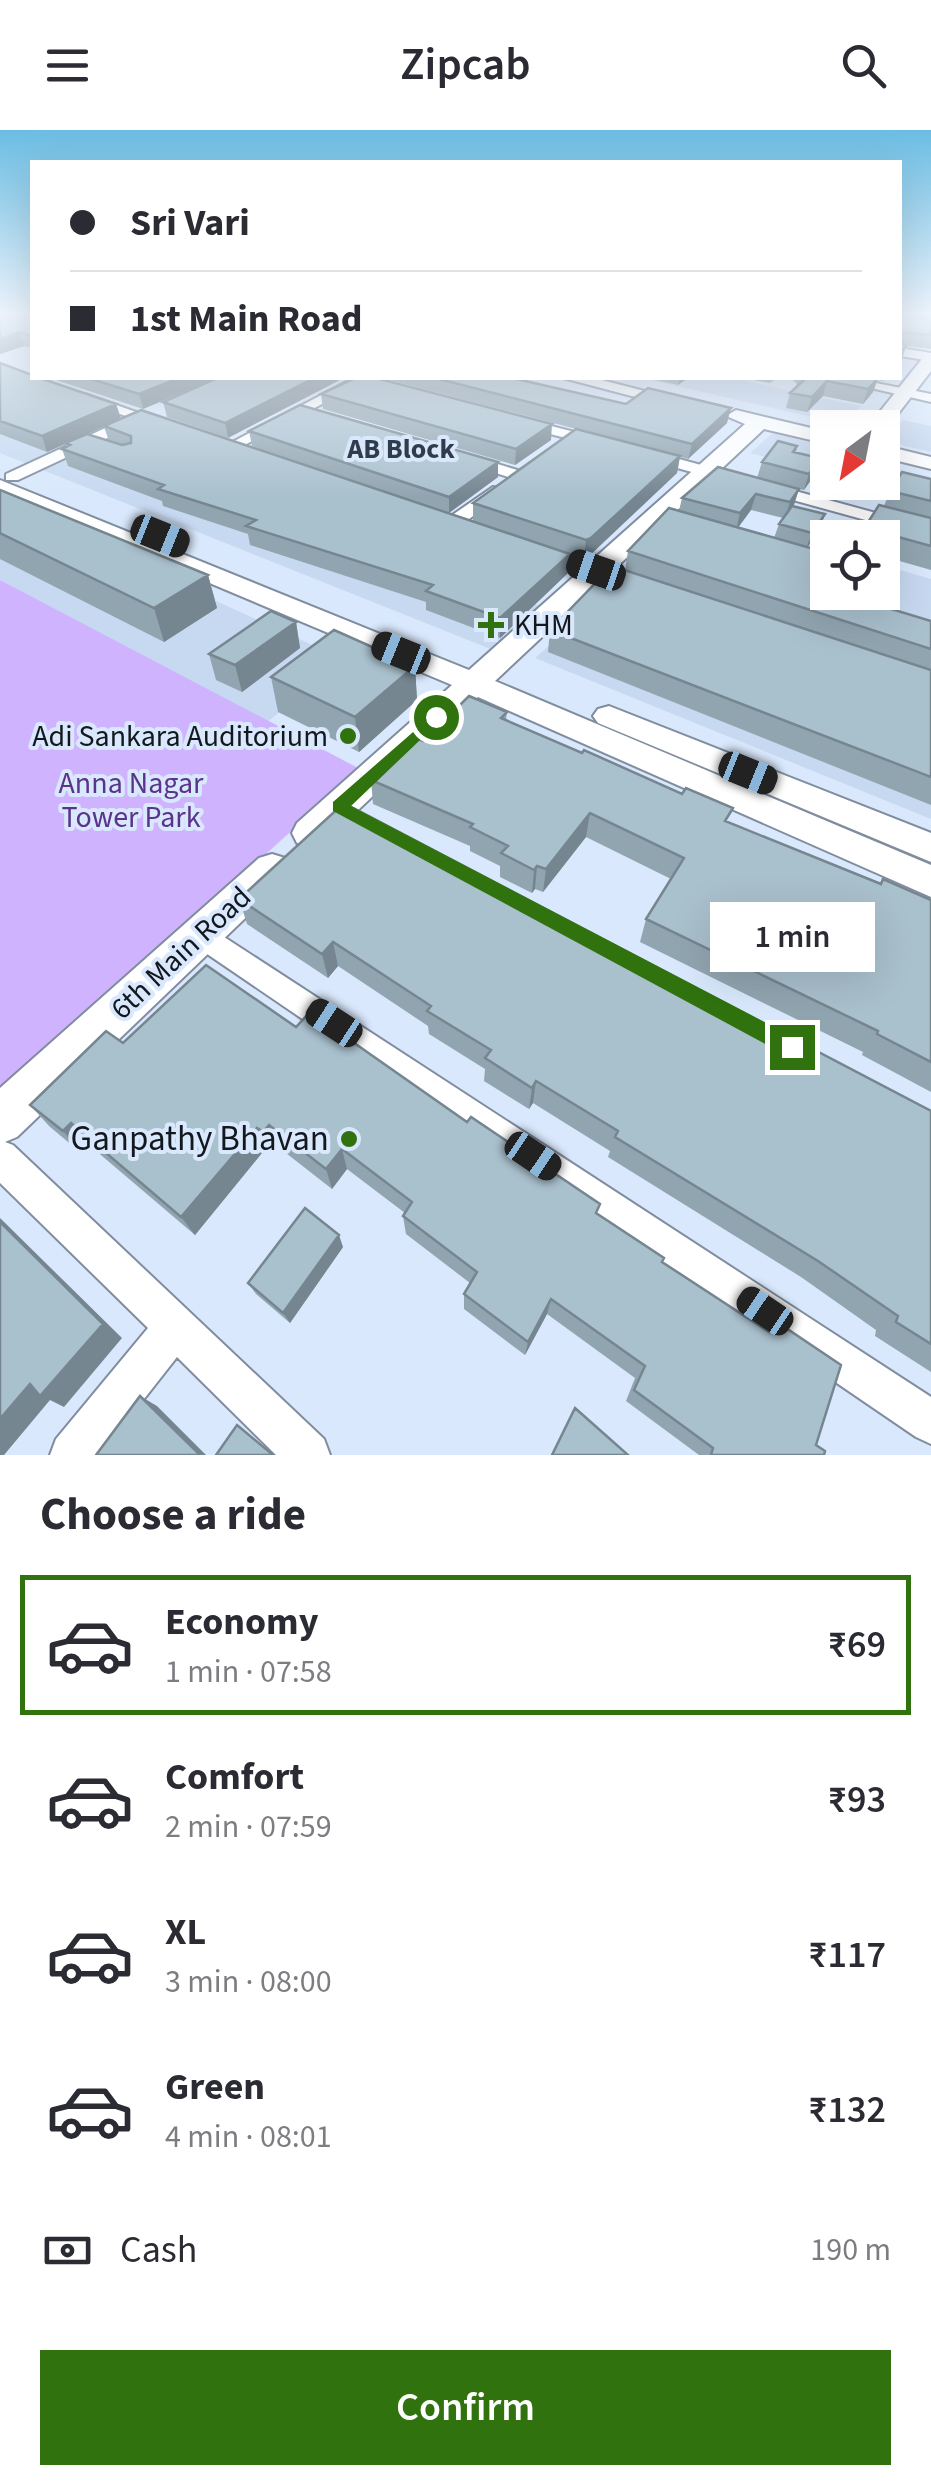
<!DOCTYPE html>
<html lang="en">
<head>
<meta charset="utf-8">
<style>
	body { margin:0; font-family:"Source Sans 3",sans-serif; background:#f7f7f7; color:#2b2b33; height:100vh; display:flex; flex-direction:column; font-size:38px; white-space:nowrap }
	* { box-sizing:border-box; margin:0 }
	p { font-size:32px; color:#7c7c81 }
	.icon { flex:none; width:55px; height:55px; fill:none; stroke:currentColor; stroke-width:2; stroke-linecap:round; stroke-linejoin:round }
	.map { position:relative; height:1325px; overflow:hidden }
	.sheet { display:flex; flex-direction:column; background:#fff; flex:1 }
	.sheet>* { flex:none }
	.banner { position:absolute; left:30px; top:30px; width:872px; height:220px; border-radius:0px; box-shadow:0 10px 40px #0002; display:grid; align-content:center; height:220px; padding:0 40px; background:#fff }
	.needle { width:65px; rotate:212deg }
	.tools { position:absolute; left:810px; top:280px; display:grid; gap:20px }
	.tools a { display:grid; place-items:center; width:90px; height:90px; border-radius:0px; background:#fff; box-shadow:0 10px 40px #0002; font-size:50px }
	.end { position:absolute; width:45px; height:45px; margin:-22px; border:12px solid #2f720e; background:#fff; box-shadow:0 0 0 5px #fff }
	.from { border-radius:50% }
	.bubble { position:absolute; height:70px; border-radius:0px; background:#fff; box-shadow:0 10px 40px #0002; font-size:32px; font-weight:600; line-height:70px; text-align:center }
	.car { position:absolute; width:30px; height:60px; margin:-30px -15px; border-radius:12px; box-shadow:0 0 8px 2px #0007; background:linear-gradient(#222 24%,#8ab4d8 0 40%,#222 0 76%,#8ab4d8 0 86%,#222 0) }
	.banner b { display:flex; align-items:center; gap:35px; height:95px; font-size:38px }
	.banner b+b { border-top:2px solid #e1e1e2 }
	.banner i { width:25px; height:25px; background:#2b2b33 }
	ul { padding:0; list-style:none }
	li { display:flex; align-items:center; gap:30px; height:140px; margin:0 20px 15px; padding:0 20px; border:5px solid transparent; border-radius:0px }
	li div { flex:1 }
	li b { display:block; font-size:38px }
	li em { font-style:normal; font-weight:600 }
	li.current { border-color:#2f720e }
	li>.icon { width:90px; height:90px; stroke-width:1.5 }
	h2 { padding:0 40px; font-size:45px; line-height:120px }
	.pay { display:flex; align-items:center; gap:25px; height:110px; padding:0 40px; font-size:38px }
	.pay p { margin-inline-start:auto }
	.cta { display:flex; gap:20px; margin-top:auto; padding:20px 40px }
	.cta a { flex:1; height:115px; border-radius:0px; background:#2f720e; color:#fff; font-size:40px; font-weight:600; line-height:115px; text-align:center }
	header { display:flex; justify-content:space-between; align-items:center; height:130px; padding:0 40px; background:#fff; font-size:45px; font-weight:600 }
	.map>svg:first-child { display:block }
</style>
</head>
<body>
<header><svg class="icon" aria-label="menu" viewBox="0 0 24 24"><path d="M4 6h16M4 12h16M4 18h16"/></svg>Zipcab<svg class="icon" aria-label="search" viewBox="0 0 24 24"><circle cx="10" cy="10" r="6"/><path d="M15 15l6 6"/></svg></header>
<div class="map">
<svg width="931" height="1325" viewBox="0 0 931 1325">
	<rect width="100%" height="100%" fill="#d9e8fc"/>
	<path fill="#c7d9f1" d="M641,248H731L860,276L847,295Z
		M0,277L543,477L493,520L0,323Z
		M903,290L931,296V322L884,311Z
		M773,303L827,317V343L750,323Z
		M0,372L345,530L266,593L0,450Z
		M883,435L931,449V556L787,507L828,462H882Z
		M581,488L931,617V689L535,528Z"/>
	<path fill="#cfb3fe" d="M0,450L360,639L0,964Z"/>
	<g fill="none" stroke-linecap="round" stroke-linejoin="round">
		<defs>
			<path id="street" d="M900,218L931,223V231L900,226Z
				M828,248H851L931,264V272Z
				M346,252L358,255L235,320L223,317Z
				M85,264L173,295L166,299L142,292L18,350H6V344L129,287L80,271L78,268Z
				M520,288L602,309L604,312L597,316L515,295L513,292Z
				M646,320L734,344L736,347L728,352L641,328L638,325Z
				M468,325L524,342L526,345L518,350L463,333L460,330Z
				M766,353L931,398V408L760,361V355Z
				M493,357L507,360L460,396H448V388Z
				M540,416L623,443L625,447L616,453L534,425V417Z
				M201,792L931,1267V1314L916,1307L191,813L186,804L191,795Z
				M0,1010L13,1015L324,1309L330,1325H276L177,1227L100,1325H50L56,1309L148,1198L0,1053Z"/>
			<path id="secondary" d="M931,224V241L884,302L882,298H867L925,225Z
				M563,248H594L695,274L685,280Z
				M736,280L828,302V314L764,299L495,551L931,735V767L478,567L323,713L310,717L297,713L292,703L297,693L452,555L0,365V350L469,540L745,294L726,286Z
				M882,315L931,327V339L882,327Z
				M609,576L931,703V732L598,593L593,586L598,579Z
				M272,724L285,728L291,739L285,750L17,1007L0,1014V958L259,728Z"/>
		</defs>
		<use href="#street" stroke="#808d9f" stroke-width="4"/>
		<use href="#secondary" stroke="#808d9f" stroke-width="4"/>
		<use href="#street" fill="#fff" fill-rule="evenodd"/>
		<use href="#secondary" fill="#fff" fill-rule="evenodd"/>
	</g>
	<path fill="#91a5b0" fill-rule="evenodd" d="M32,183V218L24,216L0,224Z
		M900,183H931V219L906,216L902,230Z
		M0,233L116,274L121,289L568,443L500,508L426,480V472L250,415L248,404L163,376L162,371L68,336L62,319L66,317L65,314L47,322L0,304ZM104,297L109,311L88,304Z
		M50,248H216L143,279Z
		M217,248L228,308L167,287L163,272Z
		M382,248H512L626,274L727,293L688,329L680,327L677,343L589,426L584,428L473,391V373L576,299Z
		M647,248H688L678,255Z
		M743,248H777L770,253Z
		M791,248H886L883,251L877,250L873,262L863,274L823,266L807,282L786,278L790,263L796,257L797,254Z
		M321,264L551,310L515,335L323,279Z
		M249,301L498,347L449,383L252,316Z
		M797,316L796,322L820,328L815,344L804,360L799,359L793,376L825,384L819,401L808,417L828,462H862L858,469L931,491V675L548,522L550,500L625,440L628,421L679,381L682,368L757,348L762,332ZM751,380L783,388L779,394L774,408L738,398Z
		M828,339V352H853L843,367L818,361L823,345Z
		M931,349V440L882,426L884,376L890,361Z
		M0,360L208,445L217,478L164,512L0,429Z
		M296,492L300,518L242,562L216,550L209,524Z
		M415,536L417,570L359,622L278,582L271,547Z
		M507,582L506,590L728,692L880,754L883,749L931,770V962L862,925L863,922L640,812L646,789L671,749L586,707L543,762L535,759L532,763L500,747V736L470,721V716L373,674L371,650L423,611Z
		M239,769L931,981V1242L875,1206L876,1200L801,1147L608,1027L610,1021L533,973L529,979L484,951L485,939L429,904L428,896L338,836L328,848L247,794Z
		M296,897L597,1083L662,1132L764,1199L774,1190L816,1315L824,1325H699L626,1271L635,1248L547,1184L525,1225L464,1179V1164L470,1153L406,1104L403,1086L405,1083L347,1039L332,1059L277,1016L272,1023L266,1018L195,1105L88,1014L80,1022L49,996L30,975L123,913Z
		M343,1117L290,1193L256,1164L248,1153Z"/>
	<path fill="#768690" d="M19,202L24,216L0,224V209Z
		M179,248H216L143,279L139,264Z
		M314,248H344L228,308L225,293Z
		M680,248H688L678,255Z
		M878,248L873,262L863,274L868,259Z
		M827,251L823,266L807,282L812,267Z
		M116,274L121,289L47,322L42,306Z
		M731,278L727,293L688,329L692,314Z
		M552,294L551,310L515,335L516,319Z
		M680,326L677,343L589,426L584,428L586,410Z
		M820,328L815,344L804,360L809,344Z
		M498,332V347L449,383V367Z
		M848,352H853L843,367Z
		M799,359L794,375L785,388L790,372Z
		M756,364L751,380L736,400L740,383Z
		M825,384L819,401L806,419L812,403Z
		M570,424L568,443L500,508V488Z
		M208,445L217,478L164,512L154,478Z
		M296,492L300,518L242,562L235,535Z
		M415,536L417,570L359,622L355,587Z
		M590,683L586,707L543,762L546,739Z
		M537,736L535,759L532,763L534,740Z
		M333,812L338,836L328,848L322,824Z
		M536,951L533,973L529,979L532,958Z
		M71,993L88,1014L80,1022L63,1001Z
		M269,995L277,1016L272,1023L263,1002Z
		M257,998L266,1018L195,1105L181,1087Z
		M342,1019L347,1039L332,1059L326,1039Z
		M0,1088L122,1208L64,1277L50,1270L4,1325H0Z
		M339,1105L343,1117L290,1193L283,1183Z
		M551,1169L547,1184L525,1225L528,1212Z
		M140,1266L157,1276L206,1325H200Z"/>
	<path fill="#a9c0cd" stroke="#768690" stroke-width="2.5" d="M12,183H32V206L19,202L0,209V186Z
		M900,183L931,191V205L902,202L901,212L906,216L900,223Z
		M0,233L32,245V248H40L116,274L42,306L0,291Z
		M88,248H179L139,264Z
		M217,248H314L225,293L163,272Z
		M355,248H376L552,294L516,319L321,264Z
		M435,248H512L626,274L648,258L731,278L692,314Z
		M806,248H878L868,259L827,251L812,267L790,263Z
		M300,275L498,332L449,367L249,301Z
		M141,280L570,424L500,488L426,461L433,455L246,396L256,390L158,359L164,355L62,319L70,315L65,313L87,304L122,315L131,313V306L104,296Z
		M576,299L680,326L591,408L586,410L473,373Z
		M778,311L797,316L793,322L820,328L809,344L762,332Z
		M718,337L799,359L790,372L756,364L740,383L682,368Z
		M902,342L931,349V371L890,361Z
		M0,360L208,445L154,478L0,403Z
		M879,375L931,388V416L891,405L882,420V408H858Z
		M792,376L825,384L812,403L779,394Z
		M669,378L828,423V462H858L855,468L931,491V519L628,421Z
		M612,436L931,540V647L550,500Z
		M271,481L296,492L235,535L209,524Z
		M334,500L415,536L355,587L271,547Z
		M469,566L507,582L501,588L582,623L584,620L682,664L686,658L733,678L725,691L881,754L883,749L931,770V932L877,904L878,901L646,789L684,728L590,683L546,739L537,736L534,740L501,723L508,716L470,697L473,694L371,650L416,608L423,611Z
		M344,673L931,981V1214L896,1192L898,1186L818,1131L615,1007L618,1001L536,951L532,958L485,928L491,920L427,881L431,876L333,812L322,824L239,769Z
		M206,835L296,897L310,882L467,992L471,987L600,1074L596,1083L664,1128L662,1132L769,1202L774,1190L841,1235L816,1315L825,1321L824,1325H711L713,1318L634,1260L645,1236L551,1169L528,1212L464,1164L477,1142L403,1086L412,1072L342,1019L326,1039L269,995L263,1002L257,998L181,1087L71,993L63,1001L30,975L106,901L123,913Z
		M305,1078L339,1105L283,1183L248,1153Z
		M0,1092L103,1194L40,1266L30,1254L0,1289Z
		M140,1266L200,1325H96Z
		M575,1278L628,1325H552Z
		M237,1295L273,1325H216Z"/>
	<linearGradient id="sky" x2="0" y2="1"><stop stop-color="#6bbde3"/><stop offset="0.5" stop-color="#eef5fe"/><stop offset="1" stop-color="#eef5fe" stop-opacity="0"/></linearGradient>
	<rect width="931" height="368" fill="url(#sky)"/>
	<path fill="#2f720e" d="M436,582L441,584V590L351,676L799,910V924H784L333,681V672Z"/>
	<g fill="#2f720e" stroke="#d9e8fc" stroke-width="4">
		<path d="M486 480h10v10h10v10h-10v10h-10v-10h-10v-10h10z"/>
		<circle cx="348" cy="606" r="10"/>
		<circle cx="349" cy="1009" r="10"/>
	</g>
	<g text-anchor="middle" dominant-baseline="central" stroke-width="8" stroke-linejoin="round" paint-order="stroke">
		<g font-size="28" font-weight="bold" fill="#303c4b" stroke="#d9e8fc">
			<text x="401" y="319">AB Block</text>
		</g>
		<g font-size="30" fill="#13181e" stroke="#d9e8fc" text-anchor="start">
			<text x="514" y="495">KHM</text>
			<text x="328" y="606" text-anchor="end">Adi Sankara Auditorium</text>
		</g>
		<g font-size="30" fill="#5a338a" stroke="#d9e8fc">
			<text x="131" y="653">Anna Nagar<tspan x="131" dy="34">Tower Park</tspan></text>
		</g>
		<g font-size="30" fill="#13181e" stroke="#d9e8fc">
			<text transform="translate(181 823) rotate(-43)">6th Main Road</text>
		</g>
		<g font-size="35" fill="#13181e" stroke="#d9e8fc" text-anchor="end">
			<text x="329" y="1009">Ganpathy Bhavan</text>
		</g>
	</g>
</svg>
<div class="tools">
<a><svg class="needle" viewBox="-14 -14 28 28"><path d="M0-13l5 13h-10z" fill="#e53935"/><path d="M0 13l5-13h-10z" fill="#7c7c81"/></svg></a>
<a><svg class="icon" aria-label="locate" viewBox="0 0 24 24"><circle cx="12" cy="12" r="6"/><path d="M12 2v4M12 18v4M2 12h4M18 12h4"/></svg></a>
</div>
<i class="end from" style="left:436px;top:587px"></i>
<i class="end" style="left:792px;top:917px"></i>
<div class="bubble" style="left:710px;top:772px;width:165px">1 min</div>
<i class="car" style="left:160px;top:406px;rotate:112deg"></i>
<i class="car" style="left:596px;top:440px;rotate:289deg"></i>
<i class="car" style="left:401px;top:523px;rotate:292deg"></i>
<i class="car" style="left:748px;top:643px;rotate:112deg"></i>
<i class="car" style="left:334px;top:893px;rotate:303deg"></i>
<i class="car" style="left:533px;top:1026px;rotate:124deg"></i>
<i class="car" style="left:765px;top:1181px;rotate:304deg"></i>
<div class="banner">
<b><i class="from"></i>Sri Vari</b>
<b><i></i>1st Main Road</b>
</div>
</div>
<section class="sheet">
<h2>Choose a ride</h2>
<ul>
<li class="current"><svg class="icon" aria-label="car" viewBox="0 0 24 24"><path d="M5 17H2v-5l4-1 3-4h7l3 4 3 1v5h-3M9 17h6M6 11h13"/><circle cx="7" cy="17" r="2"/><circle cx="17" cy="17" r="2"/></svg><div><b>Economy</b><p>1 min · 07:58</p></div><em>₹69</em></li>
<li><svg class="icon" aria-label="car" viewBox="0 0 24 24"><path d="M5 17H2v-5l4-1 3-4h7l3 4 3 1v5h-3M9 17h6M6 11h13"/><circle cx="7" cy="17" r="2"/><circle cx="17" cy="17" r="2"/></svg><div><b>Comfort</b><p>2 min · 07:59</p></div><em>₹93</em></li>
<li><svg class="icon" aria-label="car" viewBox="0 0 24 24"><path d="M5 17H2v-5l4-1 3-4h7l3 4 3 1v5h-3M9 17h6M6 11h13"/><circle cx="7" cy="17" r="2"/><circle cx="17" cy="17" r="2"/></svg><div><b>XL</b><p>3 min · 08:00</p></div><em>₹117</em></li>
<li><svg class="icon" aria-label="car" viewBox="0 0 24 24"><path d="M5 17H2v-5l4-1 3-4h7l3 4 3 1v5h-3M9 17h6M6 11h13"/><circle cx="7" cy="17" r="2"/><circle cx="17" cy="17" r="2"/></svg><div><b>Green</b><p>4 min · 08:01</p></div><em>₹132</em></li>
</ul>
<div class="pay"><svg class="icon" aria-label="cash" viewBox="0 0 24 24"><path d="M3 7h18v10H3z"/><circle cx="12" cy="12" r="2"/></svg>Cash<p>190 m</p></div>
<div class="cta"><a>Confirm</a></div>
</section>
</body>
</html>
